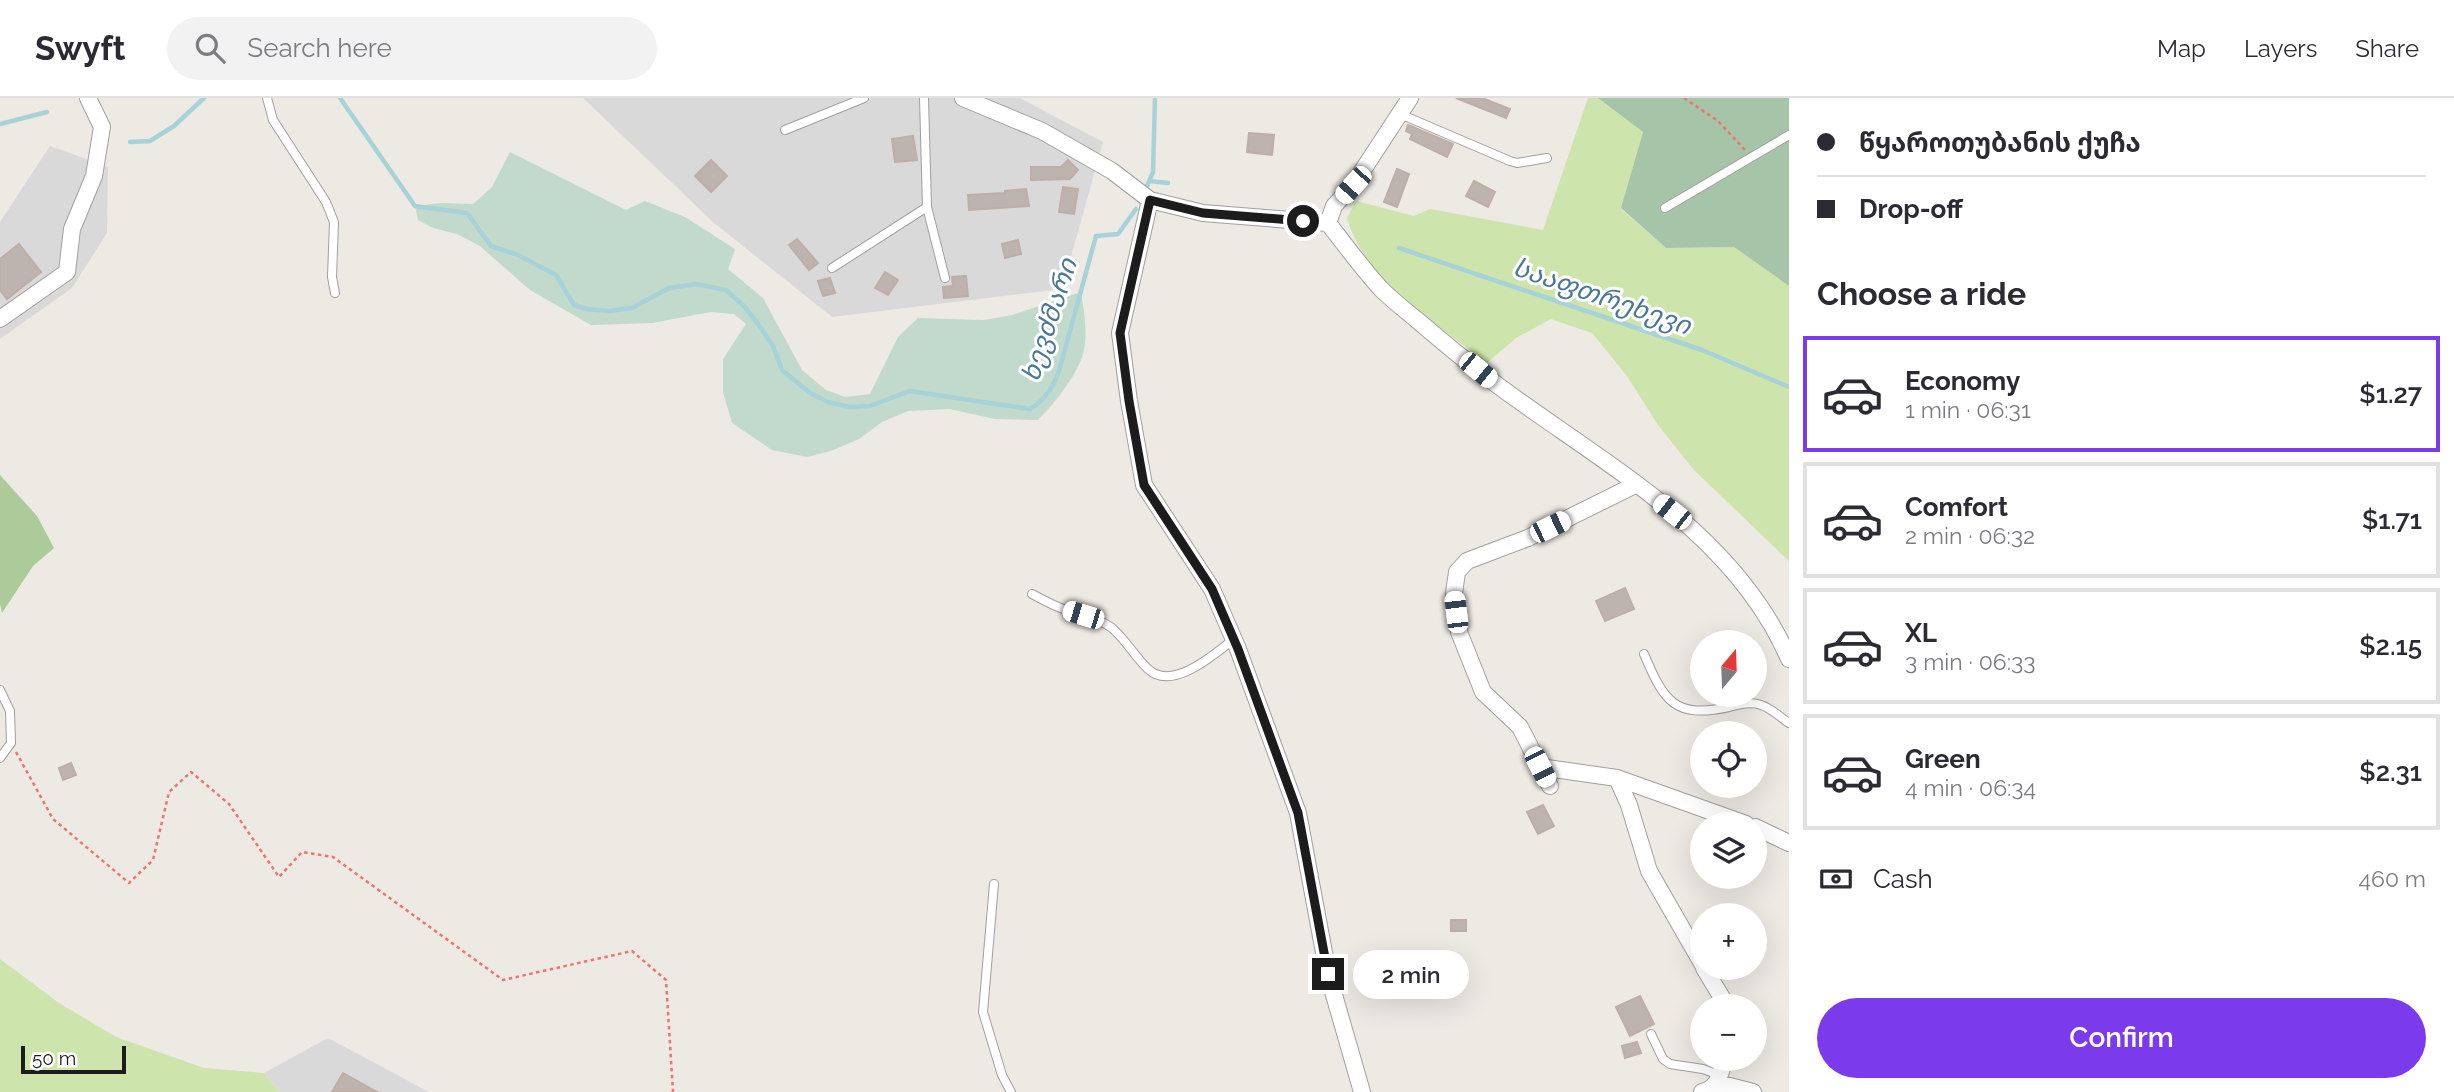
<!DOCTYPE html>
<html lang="en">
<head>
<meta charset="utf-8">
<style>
	body { margin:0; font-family:Raleway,"Noto Sans Georgian",sans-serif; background:#f2f2f3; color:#2b2b33; height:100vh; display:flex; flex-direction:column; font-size:26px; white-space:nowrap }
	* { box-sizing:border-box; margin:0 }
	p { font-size:23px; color:#7c7c81 }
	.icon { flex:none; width:38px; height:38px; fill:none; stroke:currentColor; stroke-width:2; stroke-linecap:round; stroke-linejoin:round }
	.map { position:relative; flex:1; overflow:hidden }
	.sheet { display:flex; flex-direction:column; background:#fff; width:665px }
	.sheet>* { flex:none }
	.hud { display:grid; align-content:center; height:154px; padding:0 28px; background:#fff }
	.needle { width:46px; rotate:19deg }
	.tools { position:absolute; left:1690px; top:532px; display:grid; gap:14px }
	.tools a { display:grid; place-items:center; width:77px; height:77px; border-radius:50%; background:#fff; box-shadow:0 7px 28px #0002; font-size:35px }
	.scale { position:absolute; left:21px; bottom:18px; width:105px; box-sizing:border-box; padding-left:7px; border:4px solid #1c1c1c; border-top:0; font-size:19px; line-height:24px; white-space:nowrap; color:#1c1c1c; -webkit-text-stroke:5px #fff; paint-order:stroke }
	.end { position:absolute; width:32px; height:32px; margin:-16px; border:9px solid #1c1c1c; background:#fff; box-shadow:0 0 0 4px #fff }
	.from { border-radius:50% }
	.bubble { position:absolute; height:49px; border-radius:24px; background:#fff; box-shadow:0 7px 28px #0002; font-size:23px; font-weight:600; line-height:49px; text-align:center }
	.car { position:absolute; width:21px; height:42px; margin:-21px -10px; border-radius:9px; box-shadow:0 0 5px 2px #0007; background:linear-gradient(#fff 24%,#345 0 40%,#fff 0 76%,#345 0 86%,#fff 0) }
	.hud b { display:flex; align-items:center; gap:24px; height:66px; font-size:26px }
	.hud b+b { border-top:2px solid #e1e1e2 }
	.hud i { width:18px; height:18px; background:#2b2b33 }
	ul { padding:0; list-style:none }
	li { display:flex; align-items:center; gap:21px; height:116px; margin:0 14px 10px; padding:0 14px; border:4px solid #e1e1e2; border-radius:0px }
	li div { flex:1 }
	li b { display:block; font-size:26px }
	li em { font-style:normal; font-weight:600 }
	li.active { border-color:#7c3aed }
	li>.icon { width:63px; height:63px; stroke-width:1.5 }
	h2 { padding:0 28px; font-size:32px; line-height:84px }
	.pay { display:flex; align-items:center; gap:18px; height:77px; padding:0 28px; font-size:26px }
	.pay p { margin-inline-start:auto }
	.button { display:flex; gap:14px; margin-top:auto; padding:14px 28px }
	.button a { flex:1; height:80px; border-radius:42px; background:#7c3aed; color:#fff; font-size:28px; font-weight:600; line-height:80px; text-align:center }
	header { display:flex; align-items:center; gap:42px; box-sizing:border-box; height:98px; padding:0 35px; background:#fff; border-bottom:2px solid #e1e1e2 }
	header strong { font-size:33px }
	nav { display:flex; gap:38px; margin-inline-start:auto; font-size:24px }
	.search { width:490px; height:63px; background:#f2f2f3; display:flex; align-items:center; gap:18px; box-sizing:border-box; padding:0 24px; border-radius:38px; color:#7c7c81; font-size:26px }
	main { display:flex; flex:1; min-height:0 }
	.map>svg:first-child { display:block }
</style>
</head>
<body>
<header>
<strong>Swyft</strong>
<div class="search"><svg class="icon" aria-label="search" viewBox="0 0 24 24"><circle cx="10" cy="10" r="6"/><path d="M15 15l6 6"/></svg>Search here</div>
<nav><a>Map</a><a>Layers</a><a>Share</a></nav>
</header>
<main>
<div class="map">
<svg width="1789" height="994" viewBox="0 0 1789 994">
	<rect width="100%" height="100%" fill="#ede9e3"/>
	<path fill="#dad9da" d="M583,0H1020L1103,44L1062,191L832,219L713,124Z
		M50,48L108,69L107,135L72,190L0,241V124Z
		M328,940L429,994H279L264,975Z"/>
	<path fill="#cde4ac" d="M1588,0H1598L1643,34L1621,111L1666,150L1734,149L1789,188V463L1694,372L1658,327L1627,278L1592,235L1551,221L1516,240L1487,265C1435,224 1367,187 1347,120L1356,103L1414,118L1430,111L1543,132Z
		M0,861L59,905L116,939L204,970L264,975L279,994H0Z"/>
	<path fill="#adca9a" d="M0,377L37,418L54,450L33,468L2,515L0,506Z"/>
	<path fill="#c1dacc" d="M510,54L626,112L645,103L685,119L735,151L728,171L763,200L802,272L826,292L845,299L870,296L898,239L918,220L984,222L1012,217L1081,194C1084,215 1089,239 1082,259C1074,281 1054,306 1038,322L995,321L950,311L908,313L882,324L859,341L831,353L807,359L772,352L732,325L723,294V261L746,226L734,216L711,214L652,225L591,227L530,192L480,148L457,136L433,130L418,122L415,108L441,105L473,106L492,89Z"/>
	<path fill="#a6c4a7" d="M1598,0H1789V188L1734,149L1666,150L1621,110L1643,34Z"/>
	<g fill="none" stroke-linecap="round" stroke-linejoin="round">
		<path stroke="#a6d2d8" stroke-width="4.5" d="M340,0L415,108L467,115L491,148L518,157L556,177L574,207L586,211L609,213L632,210L669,190L696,186L726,192L744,208L758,226L773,248L782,272L810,295L828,304L849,309L870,308L910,293L1030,311C1046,301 1052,291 1059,273L1096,138L1118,136L1136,111
			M0,26L47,14
			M130,44L150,43L174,28L204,0
			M1149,83L1168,85
			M1147,88L1153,74L1155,0
			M1399,150L1702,252L1789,289"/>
	</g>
	<path fill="#bdb4b0" stroke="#beaea6" stroke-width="2" d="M1456,0H1482L1510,11L1506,20Z
		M1408,27L1453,46L1447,59L1410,41L1412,36L1406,33Z
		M1249,35L1274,37L1272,57L1247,54Z
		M913,38L917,62L895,64L892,41Z
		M711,62L727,78L711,94L695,78Z
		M1068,62L1078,72L1070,81L1031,82V69H1061Z
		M1397,71L1409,76L1397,109L1384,104Z
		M1474,83L1495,94L1488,109L1466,98Z
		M1063,89L1078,91L1074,116L1059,114Z
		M1026,91L1029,108L969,112L968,97L1005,95V93Z
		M797,141L818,165L809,172L789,147Z
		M1018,142L1021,156L1005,160L1002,146Z
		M19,146L41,174L7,201L0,192V161Z
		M885,174L898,182L888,197L875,190Z
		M966,178L968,198L944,200L943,189L953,188L952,179Z
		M830,180L835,195L823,198L818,183Z
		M1625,490L1634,511L1605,523L1596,503Z
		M71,665L76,677L63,682L59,670Z
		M1543,707L1554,728L1538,736L1527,714Z
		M1451,822H1466V833H1451Z
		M1640,898L1654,926L1630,938L1616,909Z
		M1637,944L1641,955L1625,960L1622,948Z
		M343,975L377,994H332Z"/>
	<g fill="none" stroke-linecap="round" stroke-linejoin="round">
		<defs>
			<path id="lane" d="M267,0L273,22L326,104L334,124L332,179L335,195
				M924,0L927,109L945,180
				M1400,16L1510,63L1517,65L1547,60
				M785,32L864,0
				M1665,110L1789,37
				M832,170L927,109
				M1032,496C1043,502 1054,508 1066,512C1082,518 1099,520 1112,530C1126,542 1135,559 1148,571C1172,594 1215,556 1234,541
				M1644,556C1664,603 1674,621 1729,609C1739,606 1751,603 1761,607C1771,610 1780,619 1789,625
				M0,592L10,613L11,645L0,660
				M994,786L983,914L1002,977L1011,994
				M1651,936L1663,961L1670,966L1703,971L1719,977"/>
			<path id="street" d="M963,0L1042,33L1112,73L1150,102L1203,115L1328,125C1345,147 1362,170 1381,191C1392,202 1405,212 1417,222C1444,245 1471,268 1500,289C1605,367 1734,434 1789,561
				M1150,102L1120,235L1129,303L1144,387L1212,491L1238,551L1298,715L1328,876L1362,994
				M1328,125L1334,108L1353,87L1410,0
				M0,221L67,174L72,131L94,78L102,29L88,0
				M1540,669L1617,680L1746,726
				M1617,680L1629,707L1649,773L1703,867
				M1550,688L1520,629L1483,594L1459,534L1454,495L1457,474L1467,463L1528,440L1637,386
				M1755,729L1789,745
				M1704,870L1727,908
				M1718,985L1753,994
				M1702,994C1719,990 1720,975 1725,961"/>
		</defs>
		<use href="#lane" stroke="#a0a0a0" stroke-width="10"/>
		<use href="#street" stroke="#a0a0a0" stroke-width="18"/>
		<path stroke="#f07271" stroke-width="2.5" stroke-dasharray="3.5 3.5" stroke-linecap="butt" d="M1684,0L1718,23L1745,52
			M16,654L53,721L129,785L153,762L169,694L191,674L229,706L279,779L302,754L333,759L503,882L632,853L666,882L673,994"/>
		<use href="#lane" stroke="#fff" stroke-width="8"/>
		<use href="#street" stroke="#fff" stroke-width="16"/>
	</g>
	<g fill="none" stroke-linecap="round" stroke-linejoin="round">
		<path stroke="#1c1c1c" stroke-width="9" d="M1303,123L1203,115L1150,102L1120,235L1129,303L1144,387L1212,491L1238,551L1298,715L1328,876"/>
	</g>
	<g text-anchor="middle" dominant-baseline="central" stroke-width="6" stroke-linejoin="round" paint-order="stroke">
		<g font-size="26" font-style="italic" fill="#4a7896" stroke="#fff">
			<text transform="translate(1602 198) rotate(19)">სააფთრეხევი</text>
			<text transform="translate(1049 222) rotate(-72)">ხევძმარი</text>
		</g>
	</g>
</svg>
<div class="tools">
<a><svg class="needle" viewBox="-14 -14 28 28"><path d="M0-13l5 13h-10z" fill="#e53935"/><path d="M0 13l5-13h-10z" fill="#7c7c81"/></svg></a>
<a><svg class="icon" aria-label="locate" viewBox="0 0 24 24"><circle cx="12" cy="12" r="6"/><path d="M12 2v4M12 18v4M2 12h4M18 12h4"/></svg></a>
<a><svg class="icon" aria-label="layers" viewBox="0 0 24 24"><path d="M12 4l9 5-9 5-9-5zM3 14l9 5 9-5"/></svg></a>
<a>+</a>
<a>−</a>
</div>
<div class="scale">50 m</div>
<i class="end from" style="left:1303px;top:123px"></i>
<i class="end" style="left:1328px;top:876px"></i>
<div class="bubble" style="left:1353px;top:852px;width:116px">2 min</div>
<i class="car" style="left:1353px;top:87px;rotate:222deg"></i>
<i class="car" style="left:1478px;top:272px;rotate:129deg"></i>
<i class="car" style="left:1672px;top:414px;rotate:308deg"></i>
<i class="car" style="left:1550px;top:429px;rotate:64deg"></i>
<i class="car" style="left:1456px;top:514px;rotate:353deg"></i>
<i class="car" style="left:1083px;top:517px;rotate:287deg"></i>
<i class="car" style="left:1540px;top:669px;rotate:153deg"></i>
</div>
<section class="sheet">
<div class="hud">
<b><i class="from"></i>წყაროთუბანის ქუჩა</b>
<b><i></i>Drop-off</b>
</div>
<h2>Choose a ride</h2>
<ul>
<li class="active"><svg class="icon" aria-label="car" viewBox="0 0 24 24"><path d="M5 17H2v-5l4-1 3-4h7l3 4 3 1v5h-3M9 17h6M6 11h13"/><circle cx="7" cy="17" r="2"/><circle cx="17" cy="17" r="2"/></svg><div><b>Economy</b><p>1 min · 06:31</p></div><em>$1.27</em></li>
<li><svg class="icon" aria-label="car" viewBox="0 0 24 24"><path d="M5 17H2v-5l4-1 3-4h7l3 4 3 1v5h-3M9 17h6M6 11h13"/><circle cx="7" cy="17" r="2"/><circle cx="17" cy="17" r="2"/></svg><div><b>Comfort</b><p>2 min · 06:32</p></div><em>$1.71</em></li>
<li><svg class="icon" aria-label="car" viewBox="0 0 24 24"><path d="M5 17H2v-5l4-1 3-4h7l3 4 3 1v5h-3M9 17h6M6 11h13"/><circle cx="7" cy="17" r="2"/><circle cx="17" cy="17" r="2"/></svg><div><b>XL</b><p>3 min · 06:33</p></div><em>$2.15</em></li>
<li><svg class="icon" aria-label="car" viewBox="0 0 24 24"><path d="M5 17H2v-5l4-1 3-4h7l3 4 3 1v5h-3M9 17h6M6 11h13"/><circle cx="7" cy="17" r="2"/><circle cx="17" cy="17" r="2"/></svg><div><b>Green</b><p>4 min · 06:34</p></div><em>$2.31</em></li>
</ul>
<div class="pay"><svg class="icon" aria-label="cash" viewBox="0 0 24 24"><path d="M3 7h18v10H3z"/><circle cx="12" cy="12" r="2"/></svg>Cash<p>460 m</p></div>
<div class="button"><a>Confirm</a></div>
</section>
</main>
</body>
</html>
